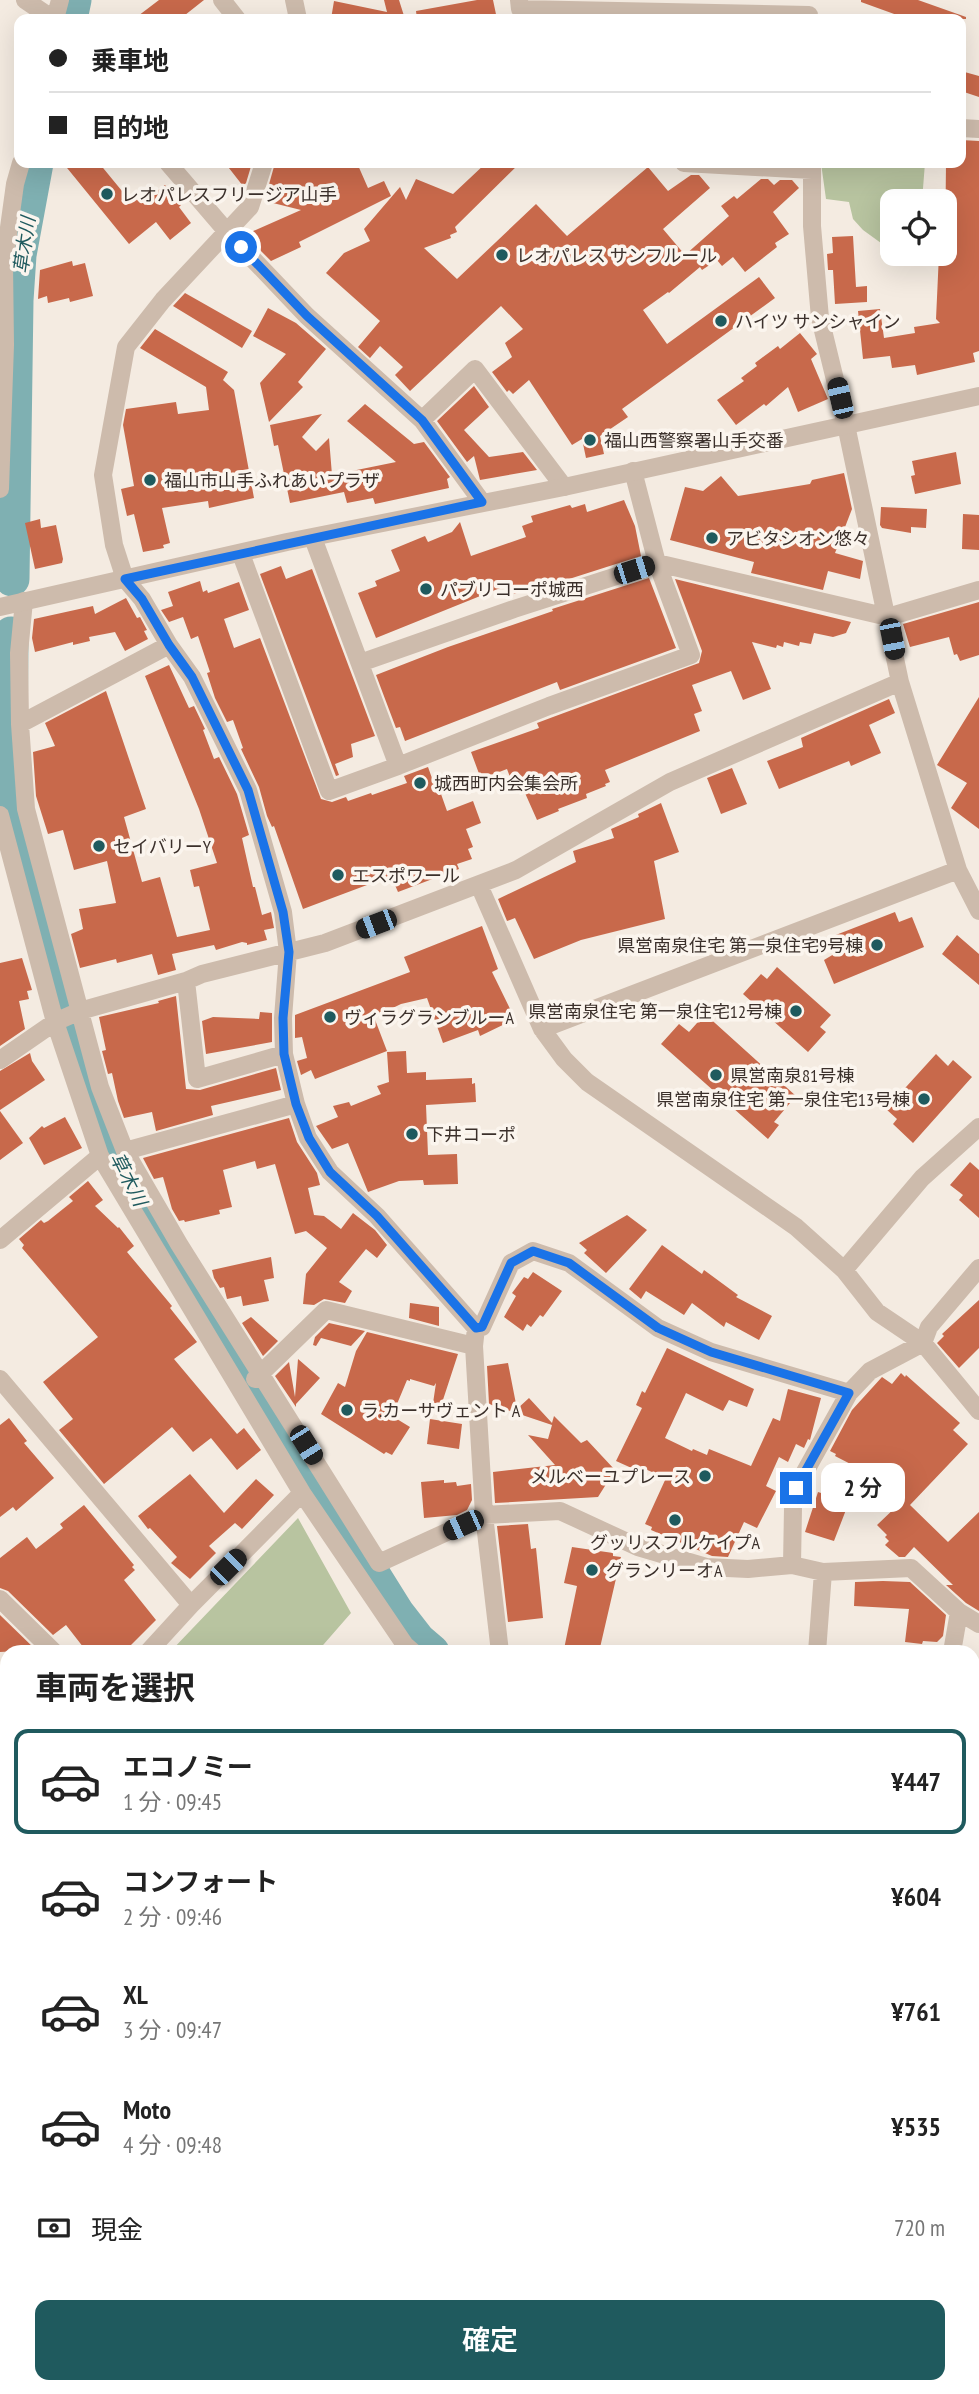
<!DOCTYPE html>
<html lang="ja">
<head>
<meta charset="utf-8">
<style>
	body { margin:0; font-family:"PT Sans Narrow","Noto Sans JP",sans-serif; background:#f6f6f6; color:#222; height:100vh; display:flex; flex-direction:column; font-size:26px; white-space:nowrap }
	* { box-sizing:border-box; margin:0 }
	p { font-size:23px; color:#767676 }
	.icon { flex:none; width:38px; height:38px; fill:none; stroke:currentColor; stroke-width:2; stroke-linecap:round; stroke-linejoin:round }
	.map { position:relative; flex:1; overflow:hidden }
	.drawer { position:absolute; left:0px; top:1645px; width:980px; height:749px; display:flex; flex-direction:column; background:#fff; border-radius:21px 21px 0 0; box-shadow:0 7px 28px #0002 }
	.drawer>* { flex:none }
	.top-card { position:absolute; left:14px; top:14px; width:952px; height:154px; border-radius:14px; box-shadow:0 7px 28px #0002; display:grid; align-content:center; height:154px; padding:0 35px; background:#fff }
	.controls { position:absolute; left:880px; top:189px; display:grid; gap:14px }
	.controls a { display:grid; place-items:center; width:77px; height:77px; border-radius:14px; background:#fff; box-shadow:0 7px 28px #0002; font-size:35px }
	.end { position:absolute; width:32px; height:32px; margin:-16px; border:9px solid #1a73e8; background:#fff; box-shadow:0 0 0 4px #fff }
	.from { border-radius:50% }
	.bubble { position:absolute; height:49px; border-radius:14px; background:#fff; box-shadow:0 7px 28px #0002; font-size:23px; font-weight:600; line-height:49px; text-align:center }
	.car { position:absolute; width:21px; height:42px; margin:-21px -10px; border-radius:9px; box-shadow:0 0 5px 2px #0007; background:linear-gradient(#222 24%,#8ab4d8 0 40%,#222 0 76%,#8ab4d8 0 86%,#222 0) }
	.top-card b { display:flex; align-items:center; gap:24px; height:66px; font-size:26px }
	.top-card b+b { border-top:2px solid #e0e0e0 }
	.top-card i { width:18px; height:18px; background:#222 }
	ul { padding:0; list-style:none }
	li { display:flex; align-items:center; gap:21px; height:105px; margin:0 14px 10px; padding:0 21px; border:4px solid transparent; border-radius:14px }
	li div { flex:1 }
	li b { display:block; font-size:26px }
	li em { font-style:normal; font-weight:600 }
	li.current { border-color:#1f5a5e }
	li>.icon { width:63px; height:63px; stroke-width:1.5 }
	h2 { padding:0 35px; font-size:32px; line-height:84px }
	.pay { display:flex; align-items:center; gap:18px; height:77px; padding:0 35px; font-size:26px }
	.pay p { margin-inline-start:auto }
	.primary-button { display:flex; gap:14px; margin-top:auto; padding:14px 35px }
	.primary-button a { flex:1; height:80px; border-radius:14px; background:#1f5a5e; color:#fff; font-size:28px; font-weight:600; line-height:80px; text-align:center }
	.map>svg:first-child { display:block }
</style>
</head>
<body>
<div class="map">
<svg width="979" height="2394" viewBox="0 0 979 2394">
	<rect width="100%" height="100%" fill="#f4ebe1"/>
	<path fill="#b8c4a0" d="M821,163H925L922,201H892V251L863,230L853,219L849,202L826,199Z
		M298,1518L351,1613L317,1652H170Z"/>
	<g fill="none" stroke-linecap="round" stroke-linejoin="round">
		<path stroke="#7fb0b2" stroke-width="35" d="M70,19L74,0
			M12,579L16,300L19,255L36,163
			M11,634L10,752L14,807L24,862L88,1084L112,1147L140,1202L397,1613L418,1640L432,1652
			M973,2062L979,2069
			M0,2356L7,2360
			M48,2387L59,2394"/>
	</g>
	<path fill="#c8694b" d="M159,0H204L180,19H134Z
		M384,0H399L405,19H389L388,15L387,19H331L334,1L387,12Z
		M477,0H493L497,19H417L416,11Z
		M861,0H918L966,17V19H908L861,2Z
		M961,71L979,76V97L961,91Z
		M961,140L979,141V351L973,353L975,362L917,375L915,365L892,368L890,356L863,359L858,311L880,309L884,338L915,333L914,327L940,323L936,319L939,254H945L946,163H961Z
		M63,163H99L131,202L152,185L157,191L165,185L181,205L179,207L191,223L170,240L156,222L129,244Z
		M225,163H252L246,183L243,186Z
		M275,163H357L368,188L384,181L391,196L299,242L301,247L271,261L260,250L251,232L301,210L273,203L274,198L266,195Z
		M486,163H520L455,227L457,232L450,235L451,238L424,248L457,279L536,204L567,236L648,167L668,191L691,175H699L710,188L663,229L685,255L729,216L721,206L734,196L737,199L761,179H768L774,185L780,180H792L799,188L773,212L789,234L775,243L777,247L745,272L733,257L722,266L717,260L702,270L700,267L669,293L668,292L643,310L667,344L759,277L775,298L622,409L628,417L600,436L604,454L586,458L582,439L572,445L529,380L513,394L509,390L507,392L492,372L512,357L505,343L523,329L501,306L410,391L395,375L403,367L380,346L370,358L358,347L380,321L326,273L344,253L370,241L364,229L400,187L406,200L416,179L453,194Z
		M853,236L856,287L867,286V302L835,304L833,270H828L827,254L833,253L832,237Z
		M72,261L73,266L85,263L93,296L70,302L69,298L48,303L47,296L38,299L40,270Z
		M185,293L252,331L242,348L173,306Z
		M268,308L296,323L326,349L298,382L303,387L269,422L260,383L286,354L253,336Z
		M155,329L228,372L223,380L234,390L254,498L209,508L208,501L162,508L170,543L163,545L164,548L143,552L134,514L127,516L121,489L134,486L123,425L126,409L176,402L178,414L209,410L206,387L140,348Z
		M800,333L817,354L811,359L828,399L798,412L788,387L766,406L764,404L736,425L717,400L744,381L741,378L757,366L755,363L778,346L780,349Z
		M474,386L489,407L464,430L489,457L523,452L537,470L480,480L474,456L467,462L437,421Z
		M365,404L414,444L424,442L450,477L447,479L449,488L375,504L373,498L347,503L344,492L290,503L278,445L274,446L270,425L322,414L302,437L316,451L329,438L332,475L396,462L347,421Z
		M956,452L961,484L915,494L911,476L915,475L912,461Z
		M844,473L852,509L835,553L863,561L860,579L828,571L823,590L751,573L754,562L670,540L685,487L703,491L721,476L738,496L810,484L812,480Z
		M624,500L635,526L641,556L544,587L542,583L514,594L510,584L376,638L358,593L377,586L375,581L400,571L391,550L425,536L428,542L452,532L460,522L471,556L526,537L522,526L533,522L531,516L570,505L572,508L585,504L587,512Z
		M881,507L927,509L926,528L911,527V533L882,528L880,525Z
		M963,514L979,515V550L962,549Z
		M40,519L41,528L56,525L63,559L62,563L35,569L25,523Z
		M281,566L286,579L312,569L375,736L351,744L353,757L335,764L339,775L336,776L260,574Z
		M649,578L676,648L560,690L557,682L405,741L400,727L396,728L376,675L448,647L553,611L552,609Z
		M675,579L851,622L846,633L833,637L814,633L811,644L800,642L799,646L784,642L783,647L777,645L776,648L752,642L771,689L743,700L731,671L692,685L702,711L694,714L700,731L605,770L610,782L605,784L606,786L586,794L587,798L558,809L559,811L537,820L525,793H523L520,783L513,785L507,769L481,779L471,752L539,728L537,723L553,717L699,663L702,651Z
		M200,581L203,592L207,590L208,593L239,582L249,610L224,619L234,648L260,638L321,799L332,802L346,797L348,801L371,793L372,795L407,783L404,776L428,767L438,795L441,794L447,811L473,801L481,823L466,829L473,847L468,849L472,859L457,864L459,869L398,892L391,876L303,909L274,826L272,827L267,816L259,787L241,749L243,748L233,720L227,722L215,698L207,673L210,672L198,636L191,639L183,617L169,622L161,610L173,606L168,592Z
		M126,598L137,618L140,617L147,630L144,631L148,639L125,651L115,632L89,637L90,641L73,645V642L35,652L32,638L34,619L93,606L95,614Z
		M979,602V655L960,661L957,654L954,655L949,637L910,647L903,624Z
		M169,665L189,708L194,706L205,729L203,730L214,759L219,757L237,794L249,835L242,838L253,887H255L262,915L271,912L274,928L264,930L267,940L247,945V943L242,942L216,950L214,945L172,954L176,970L158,975L152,954L117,963L116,959L80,968L71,934L83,929L79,909L116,903L107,861L74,870L63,830L48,834L36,796L33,752L55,746L45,723L106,691L146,809L124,817L142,882L160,877L177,937L210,930L199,886L194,887L190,870L217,863L199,809L145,676Z
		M979,697V829L951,808L967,783L937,765Z
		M889,699L895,713L869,725L881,753L851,766L849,761L779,789L767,761L803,747L801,738Z
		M732,768L747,804L721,814L707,778Z
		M661,803L679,852L654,861L665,919L581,940L534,959L515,918L507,921L498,899L576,862L573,851L614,838L611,829L639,817L638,814Z
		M895,912L899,922L912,917L924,947L834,984L824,960L834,954L828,938Z
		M482,926L498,969L492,972L515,1019L480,1036L478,1030L443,1043L427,998L401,1004L374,1017L387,1051L315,1079L311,1070L301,1075L297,1061L307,1058L302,1037L295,1038V1015L410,972L404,957Z
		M957,935L979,954V985L942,954Z
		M22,958L32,990L27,991L29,999L19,1001L25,1029L0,1046V963Z
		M777,967L831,1015L820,1027L826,1032L808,1052L743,994L761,974L767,979Z
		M176,996L186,1089L200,1090L276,1068L281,1090L211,1106L213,1115L156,1131L152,1112L124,1118L118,1101L112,1073L108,1074L102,1051L106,1050L99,1017L159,1003L158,1001Z
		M260,1012L272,1013V1042L206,1054L202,1021L213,1017L259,1019Z
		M705,1014L796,1096L774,1122L779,1125L768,1139L661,1044L679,1024L689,1032Z
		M406,1051L407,1073L426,1072V1080L472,1078V1084L475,1083L476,1102L426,1105L428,1155L457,1154L458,1184L424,1185L423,1180L399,1181L368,1192L348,1143L332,1149L316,1126L338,1117L333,1106L349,1102L351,1106L381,1094L377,1086L389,1082L387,1052Z
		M30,1053L32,1061L45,1080L0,1110V1071Z
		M936,1054L948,1066L953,1060L972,1077L913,1143L893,1124L897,1119L886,1109Z
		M0,1111L23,1143L0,1160Z
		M65,1117L82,1148L44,1165L29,1138L42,1126L44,1128Z
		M289,1118L297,1142L317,1173L320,1185L308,1188L314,1215L324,1216L341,1229L353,1213L375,1230L387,1245L377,1258L366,1249L339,1282L352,1291L345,1303L324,1299L314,1305L303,1304L306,1274L327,1248L306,1231L295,1234L275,1164L257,1169L255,1161L223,1170L232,1207L219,1210L220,1214L185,1222L184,1220L179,1221L172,1209L163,1177L154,1179L144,1160L143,1158Z
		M970,1162L979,1170V1218L959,1200L963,1195L950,1185Z
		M88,1181L103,1200L95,1206L118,1228L119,1227L134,1246L127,1252L172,1306L170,1308L197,1342L174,1359L237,1434L244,1428L261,1450L237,1470L211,1438L193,1452L172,1427L104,1484L59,1430L73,1419L43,1382L98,1337L22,1248L24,1245L19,1239L41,1220L44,1223L48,1221L73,1201L69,1197Z
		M627,1215L647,1230L606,1273L584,1253L587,1250L579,1243Z
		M662,1245L702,1274L704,1270L738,1295L736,1297L772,1316L759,1340L726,1322L724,1327L692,1303L684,1315L646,1291L641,1299L629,1289Z
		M271,1257L274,1278L264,1280L269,1301L243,1306L241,1296L227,1299L224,1287L220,1288L214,1278L212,1270Z
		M533,1272L562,1291L543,1317L540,1315L531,1327L527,1324L523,1331L504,1317L516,1296L512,1293L524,1277L528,1279Z
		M979,1300V1348L959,1368L937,1343L944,1336L942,1334Z
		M410,1303L439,1307V1326L409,1318Z
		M251,1317L278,1341L263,1356L242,1323Z
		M329,1323L365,1331L351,1346L321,1338L316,1346L313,1345L315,1337Z
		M367,1332L458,1354L439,1412L432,1410L436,1383L434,1386L410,1379V1381L407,1380L392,1416L410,1427L392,1455L386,1452L384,1454L321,1414L338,1383L345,1387L356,1351Z
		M667,1348L754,1389L747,1407L729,1400L723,1411L686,1393L665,1438L692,1451L693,1449L707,1455L709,1449L751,1466L773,1418L780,1421L788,1389L821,1398L810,1440L808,1439L804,1448L796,1444L788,1462L779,1457L766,1486L776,1491L757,1528L744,1522L728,1557L712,1556L651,1530L652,1527L645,1524L666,1478L638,1466L636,1470L616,1461L642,1408L636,1405L642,1391L645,1393Z
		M298,1359L320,1378L296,1404V1407L275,1376L289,1362L295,1397Z
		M508,1363L517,1409L529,1398L552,1423L554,1416L581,1443L587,1440L615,1470L598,1497L495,1503L493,1472L555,1465L528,1435L548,1439L552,1425L489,1404L487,1366Z
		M901,1373L905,1377L906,1375L960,1423L953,1430L968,1444L910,1505L948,1542L979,1512V1611L966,1603L946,1585H953L914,1547L905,1557H899L885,1545L889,1541L885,1537L887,1535L877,1525L899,1504L866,1472L835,1456L836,1454L830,1451L852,1410L882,1377L892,1384Z
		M9,1418L27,1441L24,1443L54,1478L16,1511L13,1507L0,1517V1425Z
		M430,1419L462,1424L459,1449L427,1444Z
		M190,1474L224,1513L256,1479L274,1495L242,1529L235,1523L209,1546L216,1553L190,1579L171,1563L177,1557L150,1528L148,1529L138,1516Z
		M444,1480V1483L456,1482L457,1486L471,1484L472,1500L467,1510L457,1515L424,1518L421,1482Z
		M818,1492L849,1502L834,1541L805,1532Z
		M84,1505L134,1565L132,1567L135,1570L124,1580L156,1620L124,1652H87L66,1625L53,1635L8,1591L0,1588V1558L27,1537L36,1549L63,1528L60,1524Z
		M528,1524L531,1549L536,1548L543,1618L508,1622L497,1526Z
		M572,1547L613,1553V1556L621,1557L599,1652H578L564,1649L577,1586L564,1583Z
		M883,1581L910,1582L946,1615L943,1636L937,1642L923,1641L922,1644L905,1642L909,1609L854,1606L855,1582Z
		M0,1615L36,1650L0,1652Z"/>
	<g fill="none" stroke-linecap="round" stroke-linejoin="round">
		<path stroke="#cdbbac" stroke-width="18" d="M25,0L53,19
			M222,0L237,19
			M294,0L298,19
			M519,0L520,9L809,15
			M55,19L60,0
			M961,128L979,129
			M168,163L228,233L307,316L422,420L482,502
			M264,163L250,207L163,300L126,347L103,475L114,545L125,579L142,599L169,645L192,677L248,790L283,912L288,952L283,1018L284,1054L296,1104L308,1138L330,1172L377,1216L476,1328
			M684,163L812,170
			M422,420L475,369L564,487
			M0,489L5,345L4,264L15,184L21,163
			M313,538L398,766
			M241,554L329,791L398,766L549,706L691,655L657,563L633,471
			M24,601L19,653L20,724L26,809L100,1087L125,1151L179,1244L379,1563L484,1515L560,1511L638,1547L706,1567L748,1569L792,1565L823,1572L911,1568L959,1612L979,1624
			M360,663L514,609L657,563L888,617L979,590
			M900,682L958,870L979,911
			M20,724L169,645
			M0,815L55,1022L100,1156L302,1493L405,1645L413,1652
			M479,885L542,1029L564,1059L587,1082L796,1227L844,1270
			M186,981L197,1079L284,1054
			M542,1029L958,870
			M0,1060L55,1022L80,1011L186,981L202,974L325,943L516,870L670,782L900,682L846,425L820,318L812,226V163
			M979,1127L922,1178L844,1270L877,1312L923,1343L979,1411
			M125,1151L296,1104
			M0,1240L100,1156
			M0,1379L191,1605
			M255,1379L326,1310L474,1346
			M792,1565L793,1508L796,1488L849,1393L870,1371L923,1343L929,1327L979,1268
			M0,1599L54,1652
			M148,1652L191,1605L302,1493
			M500,1652L484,1515L474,1346L476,1328L482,1327L511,1263L533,1251L569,1263L658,1328L711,1352L849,1393
			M817,1652L823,1572
			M952,1652L959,1612
			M0,1784L7,1790
			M0,1812L7,1805
			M0,1853L7,1859
			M973,2023L979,2025
			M973,2083L979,2090
			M973,2308L979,2307
			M0,2312L7,2317
			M973,2355L979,2354
			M108,2387L118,2394
			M245,2387L249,2394
			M471,2387L476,2394
			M561,2394L597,2387
			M820,2394L848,2387"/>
		<path stroke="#cdbbac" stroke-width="18" d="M0,607L287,542L564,487L979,396"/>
		<defs>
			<path id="rail" d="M973,2326L979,2325
				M973,2339L979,2338
				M699,2394L728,2387
				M757,2394L784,2387"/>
		</defs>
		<use href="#rail" stroke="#3b302b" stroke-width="8"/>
		<use href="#rail" stroke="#fbf5ee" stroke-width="5" stroke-dasharray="16" stroke-linecap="butt"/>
	</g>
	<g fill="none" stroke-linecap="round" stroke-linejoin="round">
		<path stroke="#1a73e8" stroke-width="9" d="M241,247L307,316L422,420L482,502L125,579L142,599L169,645L192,677L248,790L283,912L289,952L283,1018L284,1054L296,1104L309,1138L330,1172L377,1216L476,1328L482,1327L511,1263L533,1251L569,1263L658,1328L711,1352L849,1393L796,1488"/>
	</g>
	<g fill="#1f5a5e" stroke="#fbf5ee" stroke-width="2.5">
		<circle cx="107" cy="194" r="7"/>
		<circle cx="502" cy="255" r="7"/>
		<circle cx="721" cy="321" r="7"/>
		<circle cx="590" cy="440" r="7"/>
		<circle cx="150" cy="480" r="7"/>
		<circle cx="712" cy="538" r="7"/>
		<circle cx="426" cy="589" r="7"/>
		<circle cx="420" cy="783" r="7"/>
		<circle cx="99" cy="846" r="7"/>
		<circle cx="338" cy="875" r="7"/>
		<circle cx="877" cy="945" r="7"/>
		<circle cx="796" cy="1011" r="7"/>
		<circle cx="330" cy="1017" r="7"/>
		<circle cx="716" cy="1075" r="7"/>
		<circle cx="924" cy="1099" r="7"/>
		<circle cx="412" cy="1134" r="7"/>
		<circle cx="347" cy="1410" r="7"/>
		<circle cx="705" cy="1476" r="7"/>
		<circle cx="675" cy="1520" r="7"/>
		<circle cx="592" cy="1570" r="7"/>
	</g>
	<g text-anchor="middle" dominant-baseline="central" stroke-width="7" stroke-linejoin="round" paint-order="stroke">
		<g font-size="18" fill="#3b302b" stroke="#fbf5ee" text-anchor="start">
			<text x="121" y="194">レオパレスフリージア山手</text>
			<text x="516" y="255">レオパレス サンフルール</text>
			<text x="735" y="321">ハイツ サンシャイン</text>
			<text x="604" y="440">福山西警察署山手交番</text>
			<text x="164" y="480">福山市山手ふれあいプラザ</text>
			<text x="726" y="538">アビタシオン悠々</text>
			<text x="440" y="589">パブリコーポ城西</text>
			<text x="434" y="783">城西町内会集会所</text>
			<text x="113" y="846">セイバリーY</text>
			<text x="352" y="875">エスポワール</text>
			<text x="863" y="945" text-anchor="end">県営南泉住宅 第一泉住宅9号棟</text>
			<text x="782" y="1011" text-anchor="end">県営南泉住宅 第一泉住宅12号棟</text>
			<text x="344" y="1017">ヴィラグランブルーA</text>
			<text x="730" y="1075">県営南泉81号棟</text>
			<text x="910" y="1099" text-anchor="end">県営南泉住宅 第一泉住宅13号棟</text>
			<text x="426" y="1134">下井コーポ</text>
			<text x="361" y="1410">ラ.カーサヴェント A</text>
			<text x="691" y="1476" text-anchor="end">メルベーユプレース</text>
			<text x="675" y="1542" text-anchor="middle">グッリスフルケイプA</text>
			<text x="606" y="1570">グランリーオA</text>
		</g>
		<g font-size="19" font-style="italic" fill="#1f5a5e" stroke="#fbf5ee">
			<text transform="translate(24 245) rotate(-82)">草木川</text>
			<text transform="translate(129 1179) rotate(63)">草木川</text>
		</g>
	</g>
</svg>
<div class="controls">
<a><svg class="icon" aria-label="locate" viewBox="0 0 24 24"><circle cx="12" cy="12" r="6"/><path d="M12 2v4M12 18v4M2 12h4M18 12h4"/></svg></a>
</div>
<i class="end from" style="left:241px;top:247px"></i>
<i class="end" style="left:796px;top:1488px"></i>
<div class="bubble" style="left:821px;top:1463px;width:84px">2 分</div>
<i class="car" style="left:840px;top:398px;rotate:347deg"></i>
<i class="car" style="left:634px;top:570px;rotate:72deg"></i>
<i class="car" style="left:892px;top:639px;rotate:169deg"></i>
<i class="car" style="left:376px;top:924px;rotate:249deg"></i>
<i class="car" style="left:306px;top:1445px;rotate:148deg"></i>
<i class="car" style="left:463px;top:1525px;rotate:246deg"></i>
<i class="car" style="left:228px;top:1567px;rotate:45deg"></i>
<div class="top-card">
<b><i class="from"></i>乗車地</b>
<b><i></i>目的地</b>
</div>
<section class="drawer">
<h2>車両を選択</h2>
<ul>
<li class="current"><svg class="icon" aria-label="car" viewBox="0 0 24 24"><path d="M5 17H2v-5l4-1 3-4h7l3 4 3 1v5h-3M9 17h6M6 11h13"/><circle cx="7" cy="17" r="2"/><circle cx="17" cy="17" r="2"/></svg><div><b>エコノミー</b><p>1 分 · 09:45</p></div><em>¥447</em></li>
<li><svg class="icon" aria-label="car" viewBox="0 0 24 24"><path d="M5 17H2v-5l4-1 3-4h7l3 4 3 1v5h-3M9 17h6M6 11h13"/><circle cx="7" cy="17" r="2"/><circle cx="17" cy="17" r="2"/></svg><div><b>コンフォート</b><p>2 分 · 09:46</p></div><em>¥604</em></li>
<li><svg class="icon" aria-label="car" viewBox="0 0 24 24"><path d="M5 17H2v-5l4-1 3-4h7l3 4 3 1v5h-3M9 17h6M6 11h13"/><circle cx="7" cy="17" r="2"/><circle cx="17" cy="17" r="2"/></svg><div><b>XL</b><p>3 分 · 09:47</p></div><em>¥761</em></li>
<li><svg class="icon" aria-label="car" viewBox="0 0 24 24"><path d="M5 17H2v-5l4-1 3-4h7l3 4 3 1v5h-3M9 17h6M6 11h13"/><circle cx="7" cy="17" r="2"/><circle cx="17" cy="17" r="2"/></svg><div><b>Moto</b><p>4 分 · 09:48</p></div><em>¥535</em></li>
</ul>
<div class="pay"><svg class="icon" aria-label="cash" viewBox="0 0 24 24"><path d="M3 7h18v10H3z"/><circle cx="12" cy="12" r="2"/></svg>現金<p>720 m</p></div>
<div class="primary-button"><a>確定</a></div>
</section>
</div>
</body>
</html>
